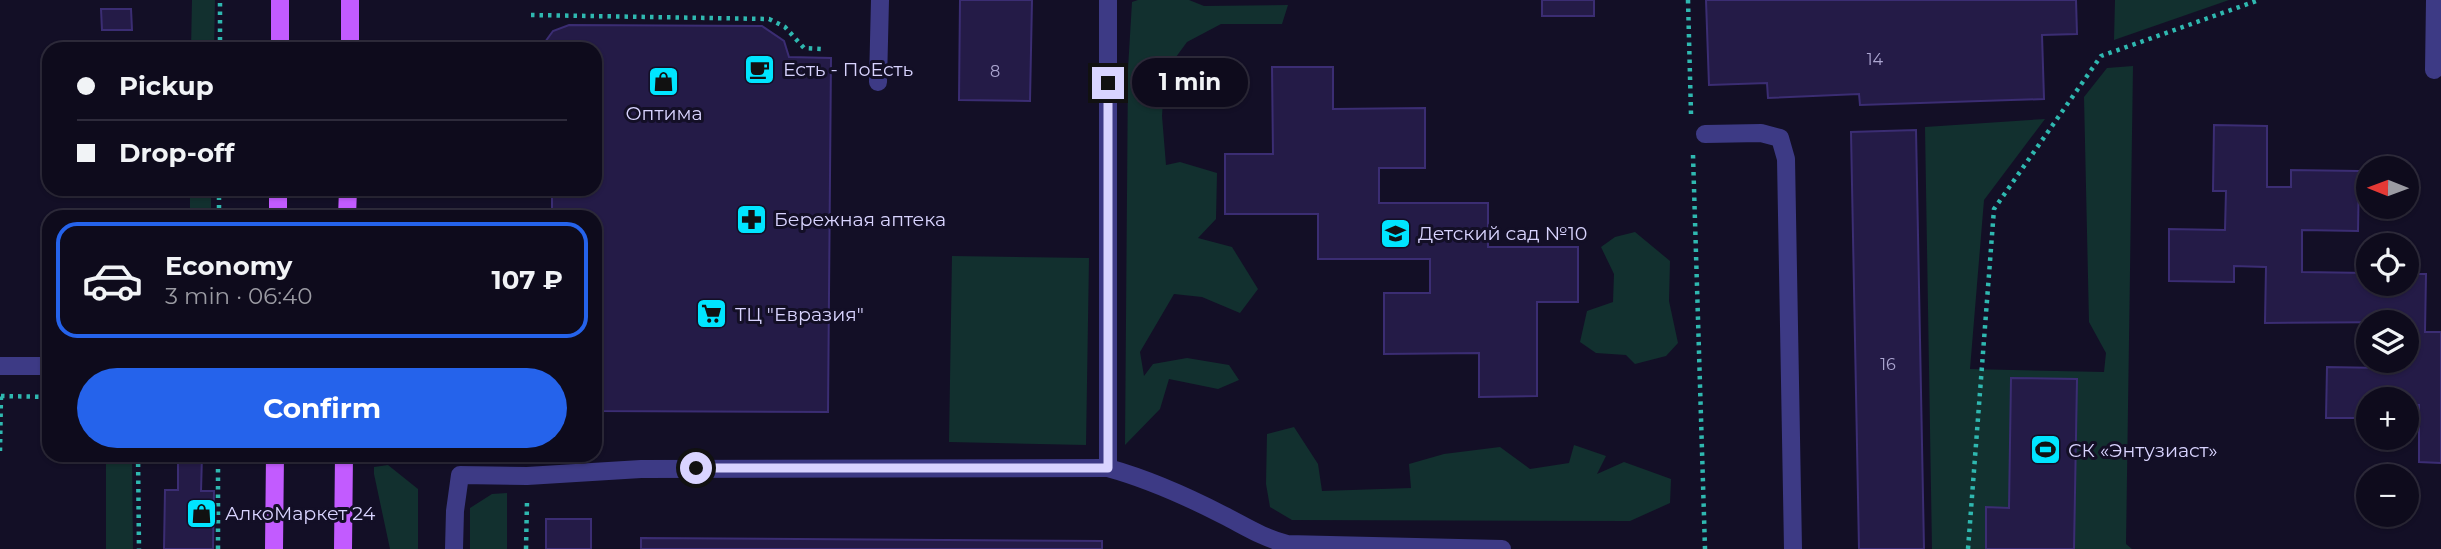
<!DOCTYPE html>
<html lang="en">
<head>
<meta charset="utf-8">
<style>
	body { margin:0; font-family:Montserrat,sans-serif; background:#1c1929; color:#f1f3f6; height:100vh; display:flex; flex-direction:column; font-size:26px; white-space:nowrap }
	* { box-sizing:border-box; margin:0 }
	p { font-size:23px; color:#9b9ba3 }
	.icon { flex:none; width:38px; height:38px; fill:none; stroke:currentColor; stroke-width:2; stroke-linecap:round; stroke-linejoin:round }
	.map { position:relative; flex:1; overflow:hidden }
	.details { position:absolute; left:42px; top:210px; width:560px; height:252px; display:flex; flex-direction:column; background:#0e0b1c; border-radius:21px; box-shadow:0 2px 5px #0004,0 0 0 2px #2e2b3b }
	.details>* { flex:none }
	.hud { position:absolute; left:42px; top:42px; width:560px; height:154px; border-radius:21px; box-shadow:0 2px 5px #0004,0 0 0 2px #2e2b3b; display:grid; align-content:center; height:154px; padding:0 35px; background:#0e0b1c }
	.needle { width:46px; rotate:271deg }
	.buttons { position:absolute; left:2356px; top:156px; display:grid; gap:14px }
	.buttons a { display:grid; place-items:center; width:63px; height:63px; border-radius:50%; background:#0e0b1c; box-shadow:0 2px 5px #0004,0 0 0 2px #2e2b3b; font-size:35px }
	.end { position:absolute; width:32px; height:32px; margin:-16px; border:9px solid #d9d4ff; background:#111; box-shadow:0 0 0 4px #111 }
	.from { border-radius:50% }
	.bubble { position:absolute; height:49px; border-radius:24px; background:#0e0b1c; box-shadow:0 2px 5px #0004,0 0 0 2px #2e2b3b; font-size:23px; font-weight:700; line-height:49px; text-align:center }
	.hud b { display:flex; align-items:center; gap:24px; height:66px; font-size:26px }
	.hud b+b { border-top:2px solid #2e2b3b }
	.hud i { width:18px; height:18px; background:#f1f3f6 }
	ul { padding:12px 0 0; list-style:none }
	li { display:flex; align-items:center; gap:21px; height:116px; margin:0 14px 10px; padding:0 21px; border:4px solid #2e2b3b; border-radius:21px }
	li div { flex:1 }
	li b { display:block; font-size:26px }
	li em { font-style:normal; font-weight:700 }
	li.on { border-color:#2563eb }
	li>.icon { width:63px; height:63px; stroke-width:1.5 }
	.action { display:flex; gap:14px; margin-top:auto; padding:14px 35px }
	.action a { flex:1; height:80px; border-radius:42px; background:#2563eb; color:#fff; font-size:28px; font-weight:700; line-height:80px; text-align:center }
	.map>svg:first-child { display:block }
</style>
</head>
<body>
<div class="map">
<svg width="2441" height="549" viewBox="0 0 2441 549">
	<rect width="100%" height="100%" fill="#130f26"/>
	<path fill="#12302f" d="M192,0H215L214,49H191Z
		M1138,0H1189L1204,6L1288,5L1282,24H1221L1187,42L1165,72L1162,116L1166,165L1180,162L1217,173L1216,219L1198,238L1232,247L1258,289L1240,313L1202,297L1174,294L1140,352L1144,376L1153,364L1187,358L1229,365L1239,380L1218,389L1169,379L1160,409L1125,445L1128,69L1132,2Z
		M2115,0H2229L2114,40Z
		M2133,66L2126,544L2132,549H1932L1925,127L2045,119L1984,200L1970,369L2104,372L2106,353L2089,322L2084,97L2107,68Z
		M190,189H211V217H190Z
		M1635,232L1670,261L1669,301L1678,343L1666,356L1635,364L1626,355L1596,353L1580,342L1587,311L1613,302L1614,274L1601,247L1615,237Z
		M952,256L1089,258L1086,445L949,442Z
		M1294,427L1318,464L1322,491L1411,488L1409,464L1444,454L1500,447L1530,469L1569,463L1574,445L1606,456L1597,474L1624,462L1671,479L1670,503L1630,521L1292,520L1270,507L1266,484L1267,434Z
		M106,455H132L133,549H106Z
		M388,465L418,489V549H390L374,474V467Z
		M507,493V549H470V508L492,494Z"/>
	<path fill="#241b47" stroke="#3b2d73" stroke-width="2" d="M960,0H1032L1030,101L959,100Z
		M1542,0H1594V16H1542Z
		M1706,0H2076L2077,34L2042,35L2044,99L1860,105L1859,94L1768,98L1767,83L1709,85Z
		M101,9H131L132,30H102Z
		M569,25L762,26L784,41L789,57L831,58L828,412L595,411V217H552V189H595V49H540L553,31Z
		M1272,67H1333V109L1425,108V168H1379V203H1488V247H1578V302H1537V396L1479,397V353L1384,354V293H1430V259H1318V214H1225V154H1273Z
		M2214,125L2267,126V187H2291V170L2359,171L2358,231L2302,230V272L2368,273V284H2406V274H2426L2425,332H2441V463L2419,462V405H2406V399H2368V418H2326L2327,367L2383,368V360H2406V322L2265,323L2266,267L2234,266V282L2169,281V229L2225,230L2226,191H2213Z
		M1916,130L1924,549H1859L1851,132Z
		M2011,378L2077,379L2074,549H1986V507L2009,508Z
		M178,455H202L201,491H214L213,549H164L165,490H178Z
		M546,519H591V549H546Z
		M641,538L1102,541V549H641Z"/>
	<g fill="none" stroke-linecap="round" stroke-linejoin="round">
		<path stroke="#2fb8b0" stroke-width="4.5" stroke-dasharray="3.5 5" stroke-linecap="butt" d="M1688,0L1691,114
			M531,15L769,19L785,27L804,48L823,49
			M220,49V0
			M1693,155L1705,549
			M219,217V189
			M1,396L49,397
			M0,451L1,396
			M138,455L139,549
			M218,549V455
			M526,549L527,501
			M1968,549L1994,209L2101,56L2259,0"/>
		<path stroke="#3d3a85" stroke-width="18" d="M2434,70L2435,0
			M878,82L880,0
			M1705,134L1761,133L1780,138L1786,159L1793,549
			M0,366H49
			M454,549L455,511L460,475L527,476L641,469L1108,468"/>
		<path stroke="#3d3a85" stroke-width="18" d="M1108,0V468C1148,479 1186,496 1223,515C1245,526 1263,538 1287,544L1502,549"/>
		<path stroke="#c25bff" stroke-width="18" d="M280,49V0
			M350,49V0
			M278,217V189
			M347,217L348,189
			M274,549L275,455
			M343,549L344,455"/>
	</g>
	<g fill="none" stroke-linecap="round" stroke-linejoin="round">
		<path stroke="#d9d4ff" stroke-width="9" d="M696,468H1108V83"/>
	</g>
	<defs>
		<symbol id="cafe-square" viewBox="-11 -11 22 22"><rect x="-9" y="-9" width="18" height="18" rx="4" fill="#00e5ff" stroke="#130f26"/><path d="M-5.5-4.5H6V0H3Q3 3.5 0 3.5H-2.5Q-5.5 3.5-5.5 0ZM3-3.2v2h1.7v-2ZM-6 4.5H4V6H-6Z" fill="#111"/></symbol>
		<symbol id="shop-square" viewBox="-11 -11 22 22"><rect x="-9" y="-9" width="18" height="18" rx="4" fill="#00e5ff" stroke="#130f26"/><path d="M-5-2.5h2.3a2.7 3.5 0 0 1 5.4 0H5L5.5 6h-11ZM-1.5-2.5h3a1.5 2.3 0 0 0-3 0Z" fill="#111"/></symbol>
		<symbol id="pharmacy-square" viewBox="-11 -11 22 22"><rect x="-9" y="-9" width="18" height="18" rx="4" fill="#00e5ff" stroke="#130f26"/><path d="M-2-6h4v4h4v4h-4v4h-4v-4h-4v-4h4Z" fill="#111"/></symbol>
		<symbol id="school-square" viewBox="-11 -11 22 22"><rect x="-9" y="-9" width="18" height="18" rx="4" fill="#00e5ff" stroke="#130f26"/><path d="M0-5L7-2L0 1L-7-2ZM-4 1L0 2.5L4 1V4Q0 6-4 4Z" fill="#111"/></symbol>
		<symbol id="supermarket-square" viewBox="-11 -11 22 22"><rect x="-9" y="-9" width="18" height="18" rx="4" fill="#00e5ff" stroke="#130f26"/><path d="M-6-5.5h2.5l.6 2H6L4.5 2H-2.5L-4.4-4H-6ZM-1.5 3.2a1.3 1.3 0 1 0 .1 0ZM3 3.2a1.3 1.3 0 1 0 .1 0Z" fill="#111"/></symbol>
		<symbol id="stadium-square" viewBox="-11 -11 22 22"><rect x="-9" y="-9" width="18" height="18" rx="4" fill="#00e5ff" stroke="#130f26"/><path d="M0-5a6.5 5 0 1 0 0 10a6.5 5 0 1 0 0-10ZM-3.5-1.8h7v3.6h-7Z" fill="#111"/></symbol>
	</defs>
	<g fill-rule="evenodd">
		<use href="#cafe-square" x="742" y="52" width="35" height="35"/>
		<use href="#shop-square" x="646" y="64" width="35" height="35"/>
		<use href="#pharmacy-square" x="734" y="202" width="35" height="35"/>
		<use href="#school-square" x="1378" y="216" width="35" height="35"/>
		<use href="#supermarket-square" x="694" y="296" width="35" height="35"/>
		<use href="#stadium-square" x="2028" y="432" width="35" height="35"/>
		<use href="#shop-square" x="184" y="496" width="35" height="35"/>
	</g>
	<g text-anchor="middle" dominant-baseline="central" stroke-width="6" stroke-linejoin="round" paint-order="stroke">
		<g font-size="16" fill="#aca6d1">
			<text x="1875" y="59">14</text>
			<text x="995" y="71">8</text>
			<text x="1888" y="364">16</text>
		</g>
		<g font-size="19" fill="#d9d4ff" stroke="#130f26" text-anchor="start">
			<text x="783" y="69">Есть - ПоЕсть</text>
			<text x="664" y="113" text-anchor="middle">Оптима</text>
			<text x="774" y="219">Бережная аптека</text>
			<text x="1418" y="233">Детский сад №10</text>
			<text x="735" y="314">ТЦ "Евразия"</text>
			<text x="2068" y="450">СК «Энтузиаст»</text>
			<text x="225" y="513">АлкоМаркет 24</text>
		</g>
	</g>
</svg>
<div class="buttons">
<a><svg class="needle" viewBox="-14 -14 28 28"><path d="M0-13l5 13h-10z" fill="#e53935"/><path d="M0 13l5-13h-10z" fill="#9b9ba3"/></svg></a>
<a><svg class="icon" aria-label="locate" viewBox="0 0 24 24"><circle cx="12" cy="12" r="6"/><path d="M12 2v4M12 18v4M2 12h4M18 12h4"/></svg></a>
<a><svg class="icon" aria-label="layers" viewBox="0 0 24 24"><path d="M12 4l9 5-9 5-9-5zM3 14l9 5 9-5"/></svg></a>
<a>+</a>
<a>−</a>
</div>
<i class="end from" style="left:696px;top:468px"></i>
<i class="end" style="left:1108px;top:83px"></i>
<div class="bubble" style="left:1132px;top:58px;width:116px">1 min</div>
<div class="hud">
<b><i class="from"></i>Pickup</b>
<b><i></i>Drop-off</b>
</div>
<section class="details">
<ul>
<li class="on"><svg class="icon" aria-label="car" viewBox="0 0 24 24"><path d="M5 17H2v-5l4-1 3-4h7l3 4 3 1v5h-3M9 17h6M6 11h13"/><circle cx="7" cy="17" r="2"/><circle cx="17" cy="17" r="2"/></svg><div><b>Economy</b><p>3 min · 06:40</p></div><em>107 ₽</em></li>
</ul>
<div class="action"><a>Confirm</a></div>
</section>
</div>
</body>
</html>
